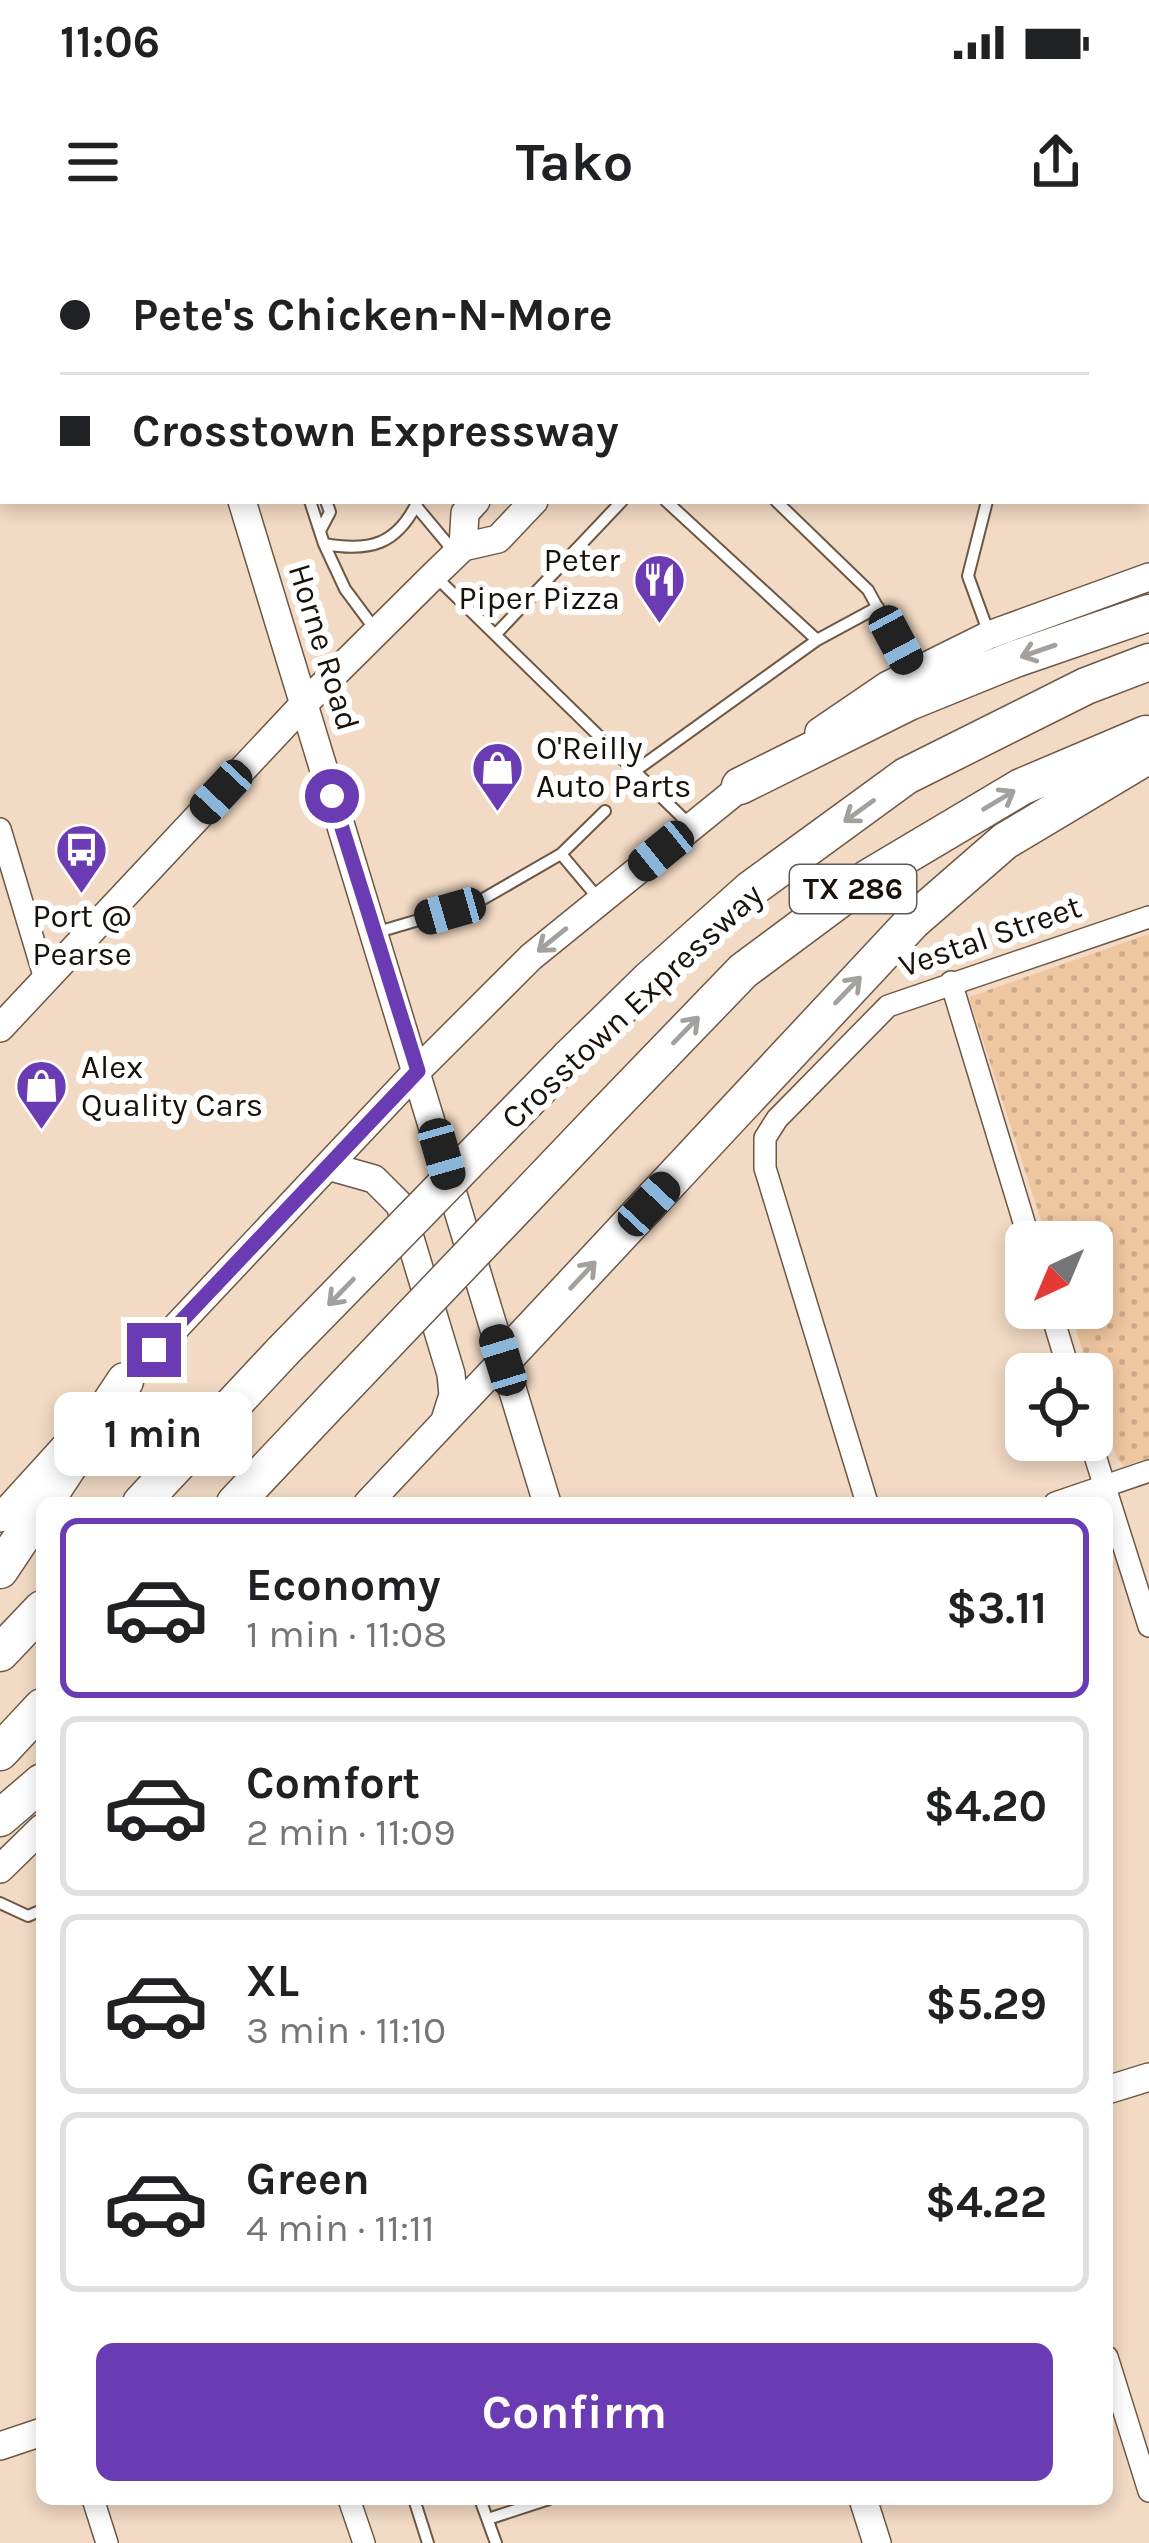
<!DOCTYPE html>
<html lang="en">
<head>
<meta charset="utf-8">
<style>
	body { margin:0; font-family:Karla,sans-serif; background:#f6f6f6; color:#202124; height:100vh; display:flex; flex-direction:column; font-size:45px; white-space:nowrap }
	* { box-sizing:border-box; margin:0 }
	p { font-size:39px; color:#757577 }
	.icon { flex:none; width:66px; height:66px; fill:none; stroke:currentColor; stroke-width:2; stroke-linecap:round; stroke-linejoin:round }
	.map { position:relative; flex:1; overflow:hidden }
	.panel { position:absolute; left:36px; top:1257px; width:1077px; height:1008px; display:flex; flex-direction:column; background:#fff; border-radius:18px; box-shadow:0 6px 18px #0003 }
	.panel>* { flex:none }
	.hud { position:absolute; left:0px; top:0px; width:1149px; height:264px; box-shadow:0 6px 18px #0003; display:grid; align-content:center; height:264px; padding:0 60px; background:#fff }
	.needle { width:78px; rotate:224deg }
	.tools { position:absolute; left:1005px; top:981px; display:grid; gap:24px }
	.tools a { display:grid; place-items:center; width:108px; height:108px; border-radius:18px; background:#fff; box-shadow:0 6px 18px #0003; font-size:60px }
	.end { position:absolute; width:54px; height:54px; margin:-27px; border:15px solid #6a3bb2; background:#fff; box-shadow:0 0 0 6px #fff }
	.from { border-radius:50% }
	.bubble { position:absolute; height:84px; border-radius:18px; background:#fff; box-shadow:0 6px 18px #0003; font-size:39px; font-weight:700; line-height:84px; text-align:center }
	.car { position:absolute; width:36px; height:72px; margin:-36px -18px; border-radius:15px; box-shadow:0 0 9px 3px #0007; background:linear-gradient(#222 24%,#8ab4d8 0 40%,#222 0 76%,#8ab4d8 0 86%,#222 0) }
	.hud b { display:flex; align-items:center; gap:42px; height:114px; font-size:45px }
	.hud b+b { border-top:3px solid #e0e0e0 }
	.hud i { width:30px; height:30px; background:#202124 }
	ul { padding:21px 0 0; list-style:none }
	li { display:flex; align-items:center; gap:36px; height:180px; margin:0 24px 18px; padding:0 36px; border:6px solid #e0e0e0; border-radius:18px }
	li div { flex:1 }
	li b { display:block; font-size:45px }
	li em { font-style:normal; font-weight:700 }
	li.on { border-color:#6a3bb2 }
	li>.icon { width:108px; height:108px; stroke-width:1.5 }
	.cta { display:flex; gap:24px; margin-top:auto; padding:24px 60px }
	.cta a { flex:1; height:138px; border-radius:18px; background:#6a3bb2; color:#fff; font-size:48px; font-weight:700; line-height:138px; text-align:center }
	.status { display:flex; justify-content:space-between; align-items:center; height:84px; padding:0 60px; background:#fff; direction:ltr }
	.status svg { height:33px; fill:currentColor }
	header { display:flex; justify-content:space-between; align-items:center; height:156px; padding:0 60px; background:#fff; font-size:54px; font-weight:700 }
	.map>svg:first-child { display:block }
</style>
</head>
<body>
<div class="status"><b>11:06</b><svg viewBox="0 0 49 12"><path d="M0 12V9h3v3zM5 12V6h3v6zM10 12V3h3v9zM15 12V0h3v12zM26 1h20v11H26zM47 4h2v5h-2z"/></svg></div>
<header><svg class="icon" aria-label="menu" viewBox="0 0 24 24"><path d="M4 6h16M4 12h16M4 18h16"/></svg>Tako<svg class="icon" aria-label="share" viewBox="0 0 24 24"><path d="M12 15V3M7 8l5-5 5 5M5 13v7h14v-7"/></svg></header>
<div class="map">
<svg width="1149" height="2303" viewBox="0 0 1149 2303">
	<defs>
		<pattern id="park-dots" width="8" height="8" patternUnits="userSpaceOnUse" patternTransform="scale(3)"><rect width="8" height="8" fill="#eec69f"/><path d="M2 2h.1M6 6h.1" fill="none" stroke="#cca988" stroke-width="1.8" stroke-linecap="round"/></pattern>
	</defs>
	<rect width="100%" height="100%" fill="#f2dac4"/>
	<path fill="url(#park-dots)" d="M1149,694V1218L1124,1226L1117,1219L1069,1068H1092V1002H1048L969,757Z"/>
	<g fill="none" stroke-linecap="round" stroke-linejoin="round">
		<defs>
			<path id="lane" d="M389,0L390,3
				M962,0L965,3
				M239,3L242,0
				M530,3L538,0
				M646,3L650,0
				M893,3L896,0
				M310,261L324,304C370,312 397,305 418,261
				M666,261L817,400
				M776,261L868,350L912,430
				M987,261L968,336L988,391
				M416,266L456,314
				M320,291L330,272L326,261
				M324,304L345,349L374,388
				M436,337L689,584
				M496,394L622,261
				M635,531L817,400L878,367
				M561,614L605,571
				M378,692L476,663L561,614L598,658
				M0,1663L28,1676L42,1670
				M414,2259L428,2303
				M480,2259L496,2303
				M488,2279L549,2259"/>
			<path id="street" d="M0,589L45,739
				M951,742L1030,1002
				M1050,1068L1070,1134
				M1090,1200L1149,1386
				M867,1263L765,928V898L777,879L888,766L1149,677
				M1055,1263L1149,1231
				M1107,2117L1149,2251
				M93,2259L107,2303
				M349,2259L364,2303"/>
			<path id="secondary" d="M163,0L164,3
				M717,3L720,0
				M779,3L782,0
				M242,261L547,1263
				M463,307L465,273L476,261
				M819,492L888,445L989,395L1149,337
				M0,788L303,465L434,335L463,307L498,299L534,261
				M328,926L374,939L400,965L451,1134L453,1155L445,1180
				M112,1155L417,831L531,717L753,537
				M368,1263L503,1120
				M0,1278L70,1201
				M0,1629L42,1588
				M1107,1850L1149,1837
				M0,2206L42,2192
				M863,2259L877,2303"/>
			<path id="highway" d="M740,546L909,462L1015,419L1149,373
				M569,818L650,739L751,649L906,536L1086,446L1149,422
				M605,874L743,731L868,638L1021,547L1146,494
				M503,1120L913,681L1005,601L1149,515
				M44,1263L125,1141
				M141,1263L283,1111
				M235,1263L333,1159
				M0,1330L42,1267
				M0,1413L42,1369
				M0,1512L42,1467
				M0,1578L42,1542"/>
		</defs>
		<use href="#lane" stroke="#6d5845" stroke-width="14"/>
		<use href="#street" stroke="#6d5845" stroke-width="24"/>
		<use href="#secondary" stroke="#6d5845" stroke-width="30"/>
		<use href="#highway" stroke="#6d5845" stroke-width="39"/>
		<use href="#lane" stroke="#fff" stroke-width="10"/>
		<use href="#street" stroke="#fff" stroke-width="21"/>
		<use href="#secondary" stroke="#fff" stroke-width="27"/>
		<use href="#highway" stroke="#fff" stroke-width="36"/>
		<defs>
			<path id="highway-bridge" d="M283,1111L569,818
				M333,1159L605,874"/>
		</defs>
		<use href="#highway-bridge" stroke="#6d5845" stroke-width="39" stroke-linecap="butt"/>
		<use href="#highway-bridge" stroke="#fff" stroke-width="36"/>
	</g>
	<defs><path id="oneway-shaft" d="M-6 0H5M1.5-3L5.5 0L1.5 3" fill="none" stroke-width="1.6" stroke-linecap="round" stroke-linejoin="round" transform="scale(3)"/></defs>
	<g stroke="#a3a09d">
		<use href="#oneway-shaft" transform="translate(1038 411) rotate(161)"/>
		<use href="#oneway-shaft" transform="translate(999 560) rotate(-31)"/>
		<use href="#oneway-shaft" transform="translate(859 571) rotate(144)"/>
		<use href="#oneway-shaft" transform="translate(552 700) rotate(141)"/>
		<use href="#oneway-shaft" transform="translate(848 750) rotate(-46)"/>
		<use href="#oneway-shaft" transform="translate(686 790) rotate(-46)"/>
		<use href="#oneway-shaft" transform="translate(583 1035) rotate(-47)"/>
		<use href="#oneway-shaft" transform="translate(341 1052) rotate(134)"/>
	</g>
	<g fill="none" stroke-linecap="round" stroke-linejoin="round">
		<path stroke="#6a3bb2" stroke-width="15" d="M154,1110L418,831L332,556"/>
	</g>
	<defs>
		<symbol id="restaurant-pin" viewBox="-11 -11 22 30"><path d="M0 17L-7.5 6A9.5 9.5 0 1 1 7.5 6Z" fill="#6a3bb2" stroke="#fff"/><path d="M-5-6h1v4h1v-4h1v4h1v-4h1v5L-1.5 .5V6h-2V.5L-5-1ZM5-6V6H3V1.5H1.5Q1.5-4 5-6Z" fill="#fff"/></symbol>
		<symbol id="shop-pin" viewBox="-11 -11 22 30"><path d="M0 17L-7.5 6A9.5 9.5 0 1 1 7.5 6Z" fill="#6a3bb2" stroke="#fff"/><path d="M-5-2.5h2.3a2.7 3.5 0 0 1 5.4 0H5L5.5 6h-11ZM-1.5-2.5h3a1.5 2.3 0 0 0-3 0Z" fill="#fff"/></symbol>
		<symbol id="bus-pin" viewBox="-11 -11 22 30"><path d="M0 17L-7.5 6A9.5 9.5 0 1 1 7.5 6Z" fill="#6a3bb2" stroke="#fff"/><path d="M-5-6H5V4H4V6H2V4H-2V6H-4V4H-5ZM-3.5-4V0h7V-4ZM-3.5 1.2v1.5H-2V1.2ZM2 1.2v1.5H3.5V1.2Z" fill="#fff"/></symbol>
	</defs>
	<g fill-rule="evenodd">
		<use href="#restaurant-pin" x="630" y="310" width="59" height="81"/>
		<use href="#shop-pin" x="468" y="498" width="59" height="81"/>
		<use href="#bus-pin" x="52" y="580" width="59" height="81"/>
		<use href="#shop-pin" x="12" y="816" width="59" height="81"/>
	</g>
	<g text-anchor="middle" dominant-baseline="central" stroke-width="12" stroke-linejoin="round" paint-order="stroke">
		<rect fill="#fff" stroke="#5f5954" stroke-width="3" x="790" y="625" width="126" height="48" rx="9"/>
		<g font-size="30" font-weight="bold" fill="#1a120a">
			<text x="853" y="649">TX 286</text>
		</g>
		<g font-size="33" fill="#1a120a" stroke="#fff" text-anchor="start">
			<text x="620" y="320" text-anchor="end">Peter<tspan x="620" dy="38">Piper Pizza</tspan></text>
			<text x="536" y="508">O'Reilly<tspan x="536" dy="38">Auto Parts</tspan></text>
			<text x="82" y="676" text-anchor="middle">Port @<tspan x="82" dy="38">Pearse</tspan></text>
			<text x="81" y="827">Alex<tspan x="81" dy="38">Quality Cars</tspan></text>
		</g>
		<g font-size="33" fill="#1a120a" stroke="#fff">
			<text transform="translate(324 407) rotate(73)">Horne Road</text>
			<text transform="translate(990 696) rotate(-19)">Vestal Street</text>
			<text transform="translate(632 766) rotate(-43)">Crosstown Expressway</text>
		</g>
	</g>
</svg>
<div class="tools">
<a><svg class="needle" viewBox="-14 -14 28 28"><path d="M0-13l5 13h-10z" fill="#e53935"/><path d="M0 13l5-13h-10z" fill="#757577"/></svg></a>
<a><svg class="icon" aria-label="locate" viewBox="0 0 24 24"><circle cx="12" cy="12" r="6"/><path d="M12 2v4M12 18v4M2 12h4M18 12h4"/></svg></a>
</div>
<i class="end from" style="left:332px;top:556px"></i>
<i class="end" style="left:154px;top:1110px"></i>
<div class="bubble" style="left:54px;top:1152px;width:198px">1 min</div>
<i class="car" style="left:896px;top:400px;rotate:152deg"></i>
<i class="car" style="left:221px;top:552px;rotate:223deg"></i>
<i class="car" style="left:661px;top:611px;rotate:231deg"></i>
<i class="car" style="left:450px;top:671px;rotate:254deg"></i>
<i class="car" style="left:442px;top:914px;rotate:164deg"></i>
<i class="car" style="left:649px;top:964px;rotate:43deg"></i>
<i class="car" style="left:503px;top:1120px;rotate:343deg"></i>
<div class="hud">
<b><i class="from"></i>Pete's Chicken-N-More</b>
<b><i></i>Crosstown Expressway</b>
</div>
<section class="panel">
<ul>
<li class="on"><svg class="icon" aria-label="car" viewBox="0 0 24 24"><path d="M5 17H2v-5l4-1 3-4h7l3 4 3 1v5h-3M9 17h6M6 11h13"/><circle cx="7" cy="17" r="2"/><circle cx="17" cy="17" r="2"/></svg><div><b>Economy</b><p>1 min · 11:08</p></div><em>$3.11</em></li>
<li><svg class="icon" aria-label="car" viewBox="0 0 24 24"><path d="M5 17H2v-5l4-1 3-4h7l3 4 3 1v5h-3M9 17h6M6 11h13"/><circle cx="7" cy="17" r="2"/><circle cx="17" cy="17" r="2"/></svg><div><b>Comfort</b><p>2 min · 11:09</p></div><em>$4.20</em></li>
<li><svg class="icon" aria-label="car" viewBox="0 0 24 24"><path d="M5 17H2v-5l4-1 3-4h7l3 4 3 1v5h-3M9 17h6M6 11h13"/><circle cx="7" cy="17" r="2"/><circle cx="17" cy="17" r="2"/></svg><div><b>XL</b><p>3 min · 11:10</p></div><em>$5.29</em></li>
<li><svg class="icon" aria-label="car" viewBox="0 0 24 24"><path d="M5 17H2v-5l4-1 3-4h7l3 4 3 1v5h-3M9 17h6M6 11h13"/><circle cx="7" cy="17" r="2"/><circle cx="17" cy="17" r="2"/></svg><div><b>Green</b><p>4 min · 11:11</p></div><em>$4.22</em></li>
</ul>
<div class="cta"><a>Confirm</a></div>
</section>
</div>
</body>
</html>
